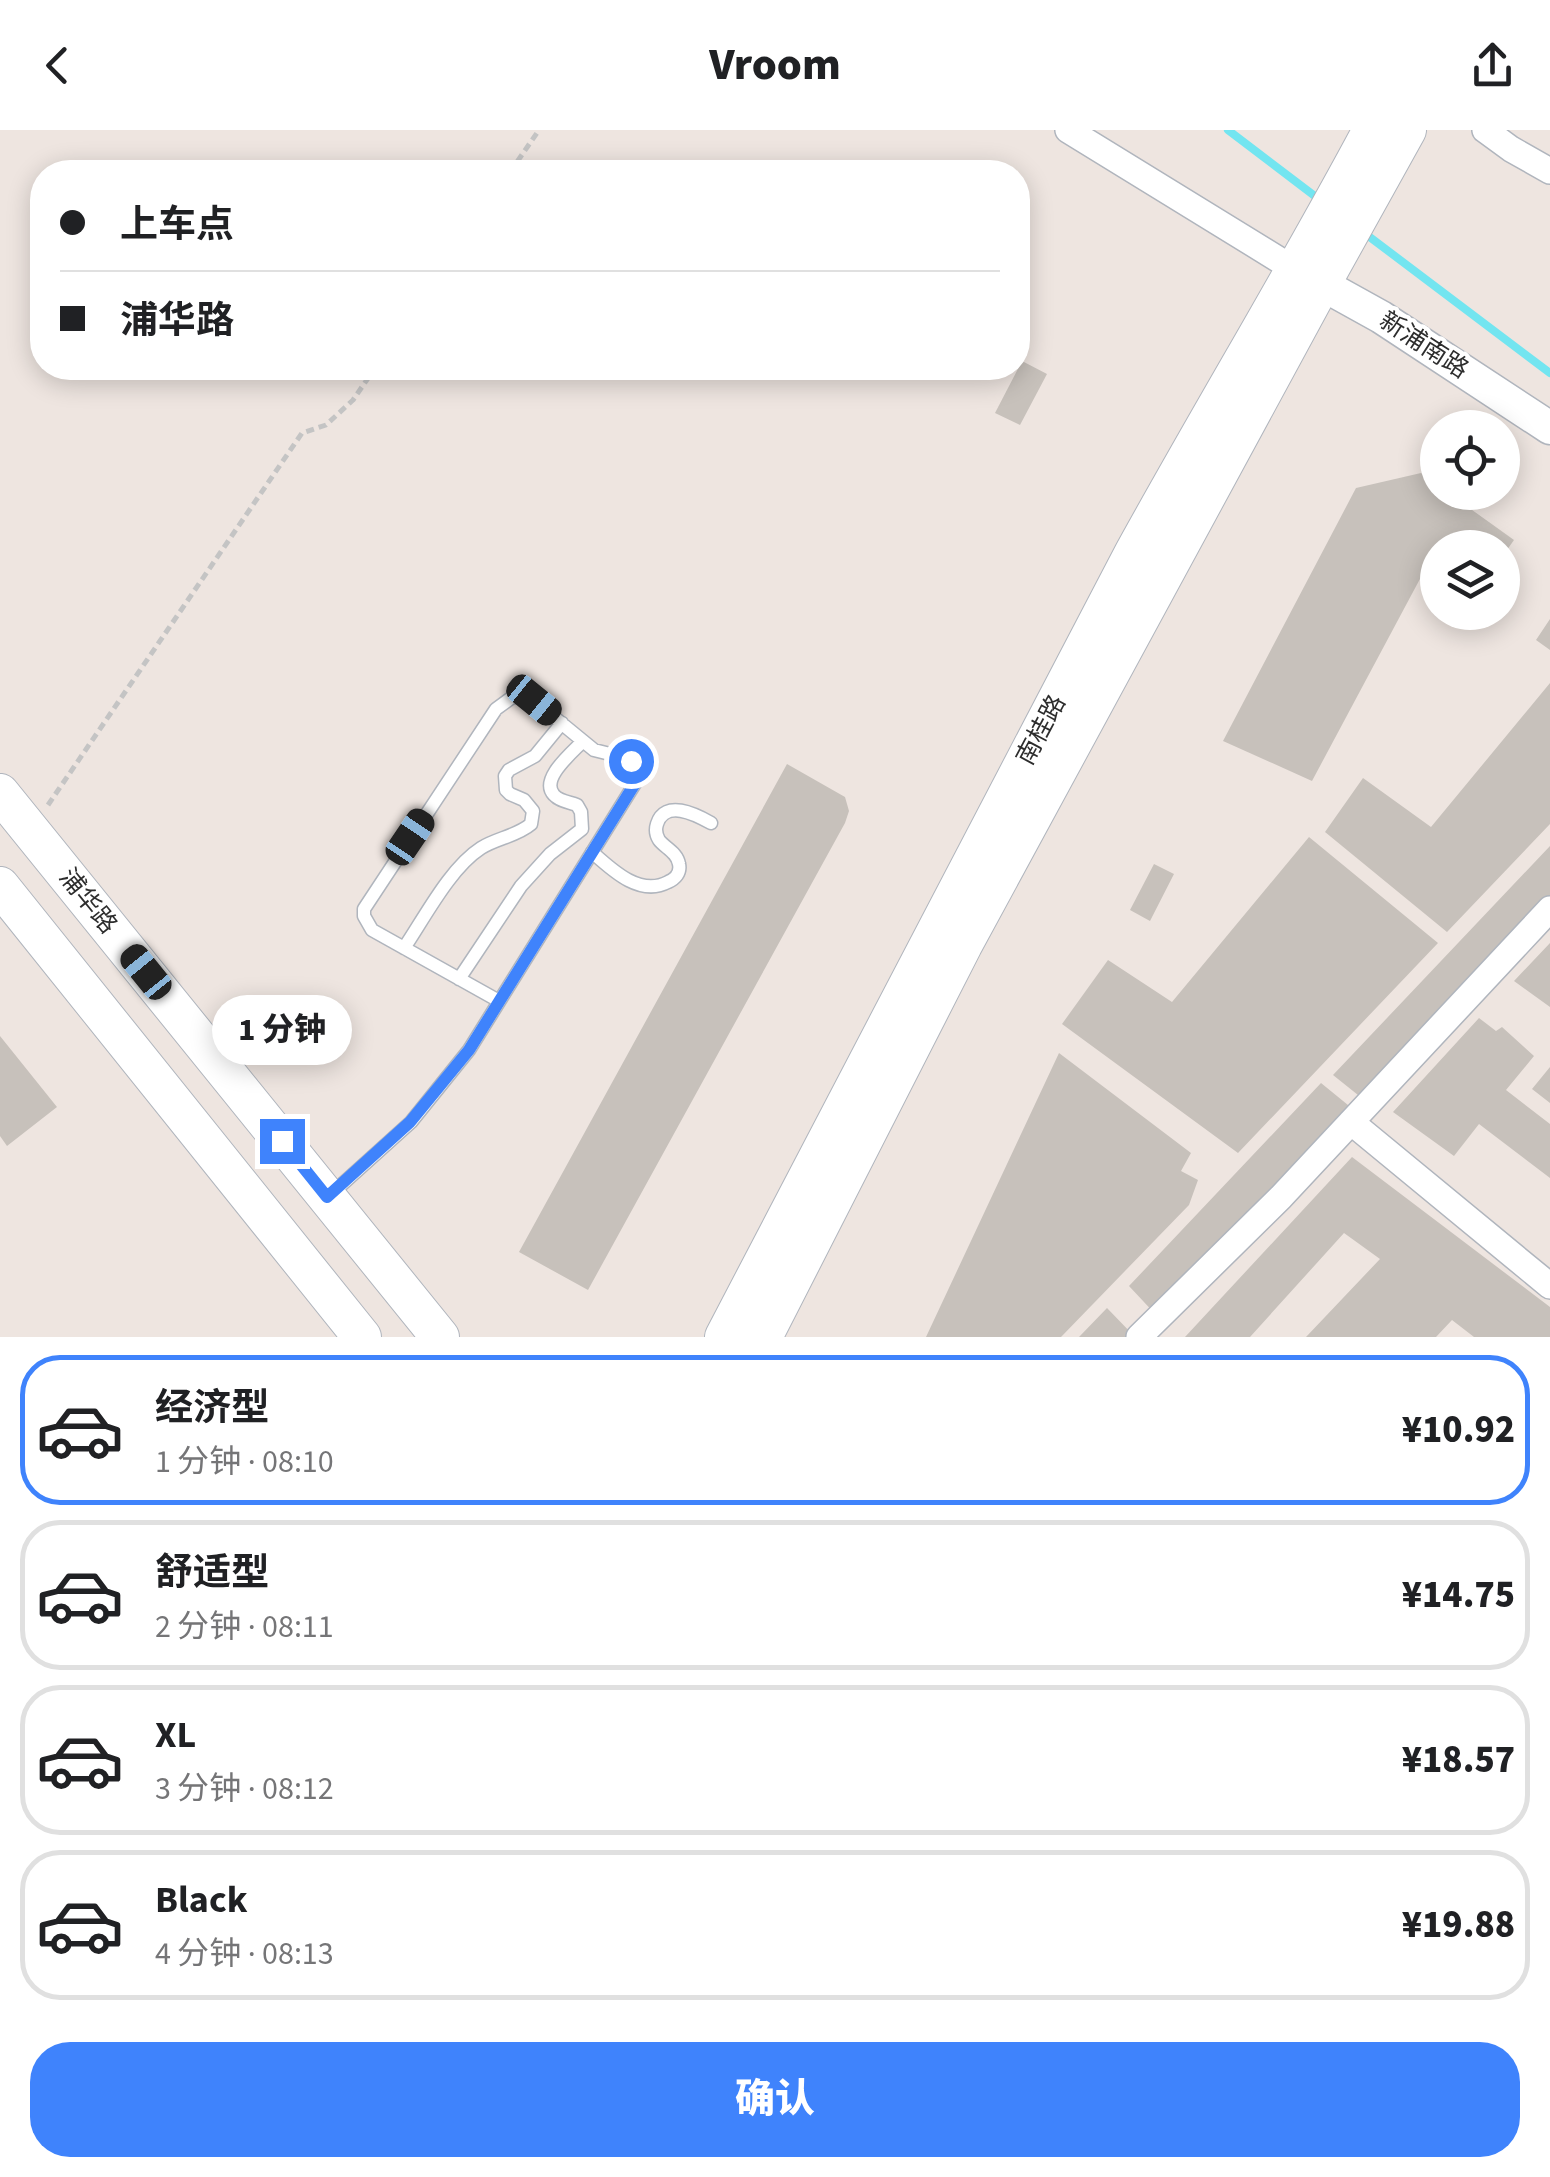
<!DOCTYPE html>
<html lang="zh">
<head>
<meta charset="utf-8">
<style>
	body { margin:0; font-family:"Source Sans 3","Noto Sans SC",sans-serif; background:#f6f6f6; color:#202124; height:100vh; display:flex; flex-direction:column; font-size:38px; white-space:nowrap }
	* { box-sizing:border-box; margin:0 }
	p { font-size:32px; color:#757577 }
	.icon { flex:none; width:55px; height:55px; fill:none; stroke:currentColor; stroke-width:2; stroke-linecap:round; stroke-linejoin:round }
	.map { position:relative; height:1207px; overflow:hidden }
	.panel { display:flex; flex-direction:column; background:#fff; flex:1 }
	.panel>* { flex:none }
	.guide { position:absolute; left:30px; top:30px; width:1000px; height:220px; border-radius:40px; box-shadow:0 5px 25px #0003; display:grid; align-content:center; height:220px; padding:0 30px; background:#fff }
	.controls { position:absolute; left:1420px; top:280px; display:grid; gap:20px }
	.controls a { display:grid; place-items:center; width:100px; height:100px; border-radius:50%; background:#fff; box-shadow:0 5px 25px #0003; font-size:50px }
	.end { position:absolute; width:45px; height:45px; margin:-22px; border:12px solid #3f83fc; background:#fff; box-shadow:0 0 0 5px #fff }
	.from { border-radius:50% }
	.bubble { position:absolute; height:70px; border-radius:35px; background:#fff; box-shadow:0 5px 25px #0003; font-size:32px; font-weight:800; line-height:70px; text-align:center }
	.car { position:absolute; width:30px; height:60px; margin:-30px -15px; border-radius:12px; box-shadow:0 0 8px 2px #0007; background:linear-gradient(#222 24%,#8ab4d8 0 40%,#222 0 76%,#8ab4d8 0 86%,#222 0) }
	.guide b { display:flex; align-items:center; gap:35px; height:95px; font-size:38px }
	.guide b+b { border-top:2px solid #e0e0e0 }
	.guide i { width:25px; height:25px; background:#202124 }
	ul { padding:18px 0 0; list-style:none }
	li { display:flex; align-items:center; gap:30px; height:150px; margin:0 20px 15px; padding:0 10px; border:5px solid #e0e0e0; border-radius:40px }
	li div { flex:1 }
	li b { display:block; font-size:38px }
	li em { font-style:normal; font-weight:800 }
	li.active { border-color:#3f83fc }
	li>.icon { width:90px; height:90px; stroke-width:1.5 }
	.action { display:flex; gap:20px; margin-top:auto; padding:20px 30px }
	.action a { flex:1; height:115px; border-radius:40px; background:#3f83fc; color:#fff; font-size:40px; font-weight:800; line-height:115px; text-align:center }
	header { display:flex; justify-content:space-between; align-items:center; height:130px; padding:0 30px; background:#fff; font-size:45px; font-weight:800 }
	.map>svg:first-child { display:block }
</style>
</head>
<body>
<header><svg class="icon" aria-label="back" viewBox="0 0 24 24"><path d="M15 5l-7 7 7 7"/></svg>Vroom<svg class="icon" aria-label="share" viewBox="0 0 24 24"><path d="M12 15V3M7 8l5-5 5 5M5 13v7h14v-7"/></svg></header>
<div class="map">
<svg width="1550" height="1207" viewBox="0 0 1550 1207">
	<rect width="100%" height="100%" fill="#eee5e0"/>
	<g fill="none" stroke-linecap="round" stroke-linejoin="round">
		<path stroke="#73e5f0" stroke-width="8" d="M1228,0L1320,70
			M1363,102L1550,243"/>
	</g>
	<path fill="#c7c1bb" d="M1022,231L1047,244L1020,295L995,283Z
		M1421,343L1438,355V362H1447L1514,410L1502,427V418H1438V438L1429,432L1312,651L1223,611L1356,358Z
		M1550,489V520L1536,510Z
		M1550,553V694L1447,802L1325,702L1363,648L1431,697Z
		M787,634L845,667L849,681L845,693L588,1160L519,1122Z
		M1309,707L1438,813L1238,1023L1062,894L1108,830L1172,872Z
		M1550,716V779L1368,973L1333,945Z
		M1154,734L1174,744L1150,791L1130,780Z
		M1550,813V877L1514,851Z
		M1479,888L1496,901L1502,897L1534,926L1506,960L1550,994V1048L1479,994L1454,1026L1393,982Z
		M0,906L57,977L7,1016L0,1006Z
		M1059,923L1191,1023L1181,1041L1198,1050L1189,1075L1061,1207H926Z
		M1550,937V973L1532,959Z
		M1321,953L1359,984L1158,1187L1129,1156Z
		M1352,1027L1550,1177V1207H1474L1452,1190L1436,1207H1306L1380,1129L1344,1103L1250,1207H1185Z
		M1107,1178L1135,1207H1079Z"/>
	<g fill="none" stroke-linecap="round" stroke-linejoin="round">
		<defs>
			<path id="service" d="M592,722C612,740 640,767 668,752C675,749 681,743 679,734C677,722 665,718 659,710C656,705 655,700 657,694C665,669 695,684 711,693
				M404,818C425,787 450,738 481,718C497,708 517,706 531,694L533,681L524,670L510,664L506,660L505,646L509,640L535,626L562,593
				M459,849L521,756L550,724L582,699L581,682L577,675C569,672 559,671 554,665C539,649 573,622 583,611
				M329,1066L411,992L469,920L644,639L622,627L594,620L533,570L520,566L511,568L496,579L364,779V786L372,800L499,871"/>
			<path id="minor" d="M1068,0L1294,139
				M1485,0L1511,19L1550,41
				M1351,992L1550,1156
				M1139,1207L1281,1067L1550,779"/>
			<path id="tertiary" d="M1298,141L1381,187L1550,298"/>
			<path id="secondary" d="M0,663L440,1207
				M0,756L362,1207
				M724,1207L1133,424C1211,282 1296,143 1372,0
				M763,1207L963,815L1322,153L1407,0"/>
		</defs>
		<use href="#service" stroke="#b0b5bd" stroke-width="15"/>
		<use href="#minor" stroke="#b0b5bd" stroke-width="28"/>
		<use href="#tertiary" stroke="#b0b5bd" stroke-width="35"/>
		<use href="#secondary" stroke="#b0b5bd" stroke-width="40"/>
		<path stroke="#c4c4c4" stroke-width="5" stroke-dasharray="8 5" stroke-linecap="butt" d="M510,42L539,0
			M48,675L302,303L326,295L353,270L375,238"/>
		<use href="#service" stroke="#fff" stroke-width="12"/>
		<use href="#minor" stroke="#fff" stroke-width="25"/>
		<use href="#tertiary" stroke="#fff" stroke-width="32"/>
		<use href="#secondary" stroke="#fff" stroke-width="38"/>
	</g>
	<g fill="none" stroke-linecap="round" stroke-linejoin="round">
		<path stroke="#3f83fc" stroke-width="12" d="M282,1011L327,1067L410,992L469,920L644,639L631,631"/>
	</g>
	<g text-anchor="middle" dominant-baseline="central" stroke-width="8" stroke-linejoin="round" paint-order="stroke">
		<g font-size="25" fill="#2d2d2d" stroke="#fff">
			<text transform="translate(1424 215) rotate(33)">新浦南路</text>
			<text transform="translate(1041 600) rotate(-62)">南桂路</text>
			<text transform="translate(88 771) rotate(51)">浦华路</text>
		</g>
	</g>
</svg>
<div class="controls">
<a><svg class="icon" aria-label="locate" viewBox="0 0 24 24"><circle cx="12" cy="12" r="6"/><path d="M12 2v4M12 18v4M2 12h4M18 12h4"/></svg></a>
<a><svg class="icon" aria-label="layers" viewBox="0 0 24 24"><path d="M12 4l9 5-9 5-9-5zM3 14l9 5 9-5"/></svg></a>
</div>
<i class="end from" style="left:631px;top:631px"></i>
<i class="end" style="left:282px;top:1011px"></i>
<div class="bubble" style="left:212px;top:865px;width:140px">1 分钟</div>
<i class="car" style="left:534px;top:570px;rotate:129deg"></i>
<i class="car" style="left:410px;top:707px;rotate:34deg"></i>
<i class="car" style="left:146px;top:842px;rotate:321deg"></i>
<div class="guide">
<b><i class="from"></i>上车点</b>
<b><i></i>浦华路</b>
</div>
</div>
<section class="panel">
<ul>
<li class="active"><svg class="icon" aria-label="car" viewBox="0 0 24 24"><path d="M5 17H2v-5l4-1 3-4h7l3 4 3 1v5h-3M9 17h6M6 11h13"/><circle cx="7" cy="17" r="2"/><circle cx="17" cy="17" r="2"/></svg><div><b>经济型</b><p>1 分钟 · 08:10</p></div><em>¥10.92</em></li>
<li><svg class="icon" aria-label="car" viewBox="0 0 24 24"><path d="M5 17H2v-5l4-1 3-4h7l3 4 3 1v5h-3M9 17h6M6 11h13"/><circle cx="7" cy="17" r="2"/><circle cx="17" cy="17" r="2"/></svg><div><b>舒适型</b><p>2 分钟 · 08:11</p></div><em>¥14.75</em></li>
<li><svg class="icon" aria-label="car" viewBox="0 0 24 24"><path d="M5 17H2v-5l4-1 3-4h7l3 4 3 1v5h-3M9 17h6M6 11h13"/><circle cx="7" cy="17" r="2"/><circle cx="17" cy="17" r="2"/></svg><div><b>XL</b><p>3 分钟 · 08:12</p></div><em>¥18.57</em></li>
<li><svg class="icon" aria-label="car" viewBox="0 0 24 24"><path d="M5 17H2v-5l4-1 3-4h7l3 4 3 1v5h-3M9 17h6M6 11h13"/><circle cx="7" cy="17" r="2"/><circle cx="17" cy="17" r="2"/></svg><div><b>Black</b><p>4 分钟 · 08:13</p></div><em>¥19.88</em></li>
</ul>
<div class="action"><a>确认</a></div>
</section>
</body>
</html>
